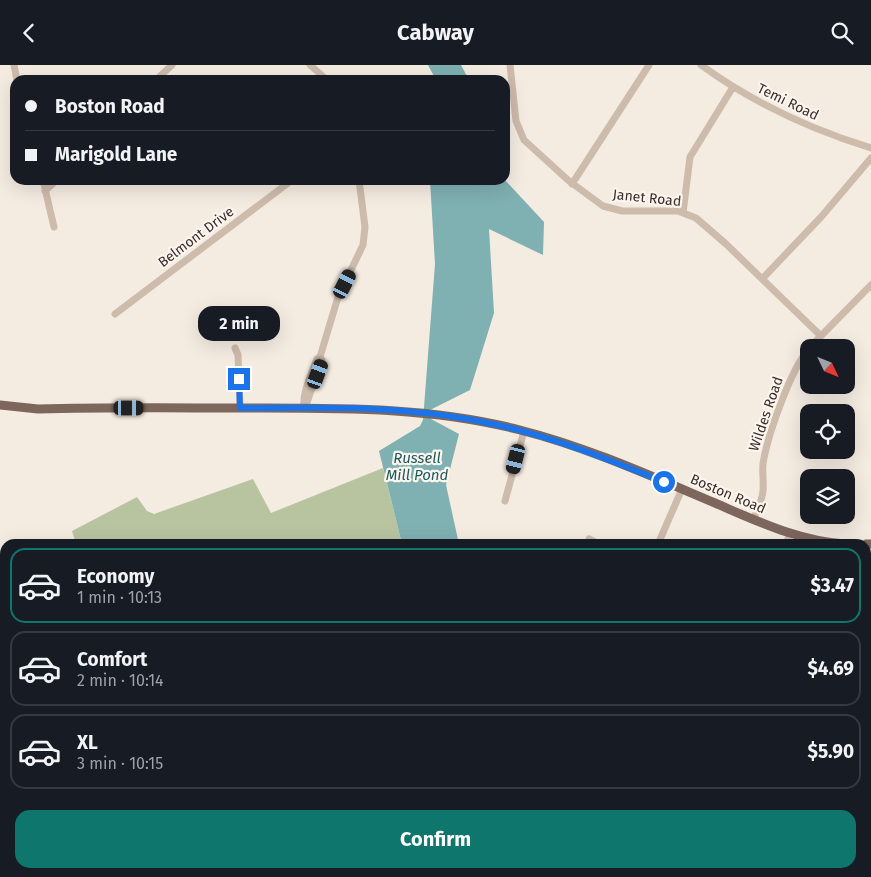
<!DOCTYPE html>
<html lang="en">
<head>
<meta charset="utf-8">
<style>
	body { margin:0; font-family:"Fira Sans",sans-serif; background:#242831; color:#f1f3f6; height:100vh; display:flex; flex-direction:column; font-size:19px; white-space:nowrap }
	* { box-sizing:border-box; margin:0 }
	p { font-size:16px; color:#9ea1a6 }
	.icon { flex:none; width:28px; height:28px; fill:none; stroke:currentColor; stroke-width:2; stroke-linecap:round; stroke-linejoin:round }
	.map { position:relative; flex:1; overflow:hidden }
	.panel { position:absolute; left:0px; top:474px; width:871px; height:339px; display:flex; flex-direction:column; background:#171b24; border-radius:15px 15px 0 0; box-shadow:0 5px 20px #0002 }
	.panel>* { flex:none }
	.hud { position:absolute; left:10px; top:10px; width:500px; height:110px; border-radius:15px; box-shadow:0 5px 20px #0002; display:grid; align-content:center; height:110px; padding:0 15px; background:#171b24 }
	.needle { width:32px; rotate:133deg }
	.controls { position:absolute; left:800px; top:274px; display:grid; gap:10px }
	.controls a { display:grid; place-items:center; width:55px; height:55px; border-radius:10px; background:#171b24; box-shadow:0 5px 20px #0002; font-size:25px }
	.end { position:absolute; width:22px; height:22px; margin:-11px; border:6px solid #1a73e8; background:#fff; box-shadow:0 0 0 2px #fff }
	.from { border-radius:50% }
	.bubble { position:absolute; height:35px; border-radius:15px; background:#171b24; box-shadow:0 5px 20px #0002; font-size:16px; font-weight:700; line-height:35px; text-align:center }
	.car { position:absolute; width:15px; height:30px; margin:-15px -8px; border-radius:6px; box-shadow:0 0 4px 1px #0007; background:linear-gradient(#222 24%,#8ab4d8 0 40%,#222 0 76%,#8ab4d8 0 86%,#222 0) }
	.hud b { display:flex; align-items:center; gap:18px; height:48px; font-size:19px }
	.hud b+b { border-top:1px solid #363941 }
	.hud i { width:12px; height:12px; background:#f1f3f6 }
	ul { padding:9px 0 0; list-style:none }
	li { display:flex; align-items:center; gap:15px; height:75px; margin:0 10px 8px; padding:0 5px; border:2px solid #363941; border-radius:15px }
	li div { flex:1 }
	li b { display:block; font-size:19px }
	li em { font-style:normal; font-weight:700 }
	li.active { border-color:#0f766e }
	li>.icon { width:45px; height:45px; stroke-width:1.5 }
	.action { display:flex; gap:10px; margin-top:auto; padding:10px 15px }
	.action a { flex:1; height:58px; border-radius:15px; background:#0f766e; color:#fff; font-size:20px; font-weight:700; line-height:58px; text-align:center }
	header { display:flex; justify-content:space-between; align-items:center; height:65px; padding:0 15px; background:#171b24; font-size:22px; font-weight:700 }
	.map>svg:first-child { display:block }
</style>
</head>
<body>
<header><svg class="icon" aria-label="back" viewBox="0 0 24 24"><path d="M15 5l-7 7 7 7"/></svg>Cabway<svg class="icon" aria-label="search" viewBox="0 0 24 24"><circle cx="10" cy="10" r="6"/><path d="M15 15l6 6"/></svg></header>
<div class="map">
<svg width="871" height="812" viewBox="0 0 871 812">
	<rect width="100%" height="100%" fill="#f4ebe1"/>
	<path fill="#b8c4a0" d="M383,403L402,479H76L72,466L137,432L147,446L154,449L253,414L271,448Z
		M162,808H489L486,812H163Z
		M685,808H825L823,812H689Z"/>
	<path fill="#7fb0b2" d="M428,0H461L469,15H436Z
		M430,115H505L544,157L543,190L489,164L494,248L470,325L430,345L431,354L459,369L446,420L459,479H402L379,386L420,361L423,355L435,199Z"/>
	<g fill="none" stroke-linecap="round" stroke-linejoin="round">
		<path stroke="#cdbbac" stroke-width="7" d="M14,0L17,15
			M310,0L327,15
			M510,0L516,56L524,75L569,116L603,141L622,146H678L696,153L726,179L821,271
			M701,0C753,38 810,64 871,83
			M156,15L172,0
			M43,115L54,162
			M572,119L649,0
			M45,126L57,115
			M683,148L690,92L733,22
			M762,214L822,151L871,93
			M115,249L292,115
			M810,282L871,220
			M235,283L238,290L240,343
			M306,340L322,295L320,292
			M304,343C302,327 312,309 317,294L320,292L338,232L363,180L365,162L359,115
			M505,436L524,366
			M753,455C757,446 762,436 763,426C764,417 762,408 763,399C767,372 791,303 809,284
			M589,474L599,479
			M658,479L682,424
			M786,479L790,468
			M0,547L5,550
			M677,808L678,812
			M661,812L662,808"/>
		<path stroke="#7d675c" stroke-width="9" d="M0,340L38,344C109,342 180,343 250,343C341,343 432,342 520,365C587,382 651,411 715,438C757,456 798,476 845,479
			M866,479H871
			M866,733L871,727
			M829,812L831,808"/>
	</g>
	<g fill="none" stroke-linecap="round" stroke-linejoin="round">
		<path stroke="#1a73e8" stroke-width="6" d="M239,314L240,343C319,343 400,340 478,356C543,368 603,392 664,417"/>
	</g>
	<g text-anchor="middle" dominant-baseline="central" stroke-width="4.5" stroke-linejoin="round" paint-order="stroke">
		<g font-size="14" fill="#3b302b" stroke="#fbf5ee">
			<text transform="translate(788 37) rotate(26)">Temi Road</text>
			<text transform="translate(647 133) rotate(6)">Janet Road</text>
			<text transform="translate(196 172) rotate(-37)">Belmont Drive</text>
			<text transform="translate(766 349) rotate(-71)">Wildes Road</text>
			<text transform="translate(728 429) rotate(23)">Boston Road</text>
		</g>
		<g font-size="15" font-style="italic" fill="#1f5a5e" stroke="#fbf5ee">
			<text x="417" y="393">Russell<tspan x="417" dy="17">Mill Pond</tspan></text>
		</g>
	</g>
</svg>
<div class="controls">
<a><svg class="needle" viewBox="-14 -14 28 28"><path d="M0-13l5 13h-10z" fill="#e53935"/><path d="M0 13l5-13h-10z" fill="#9ea1a6"/></svg></a>
<a><svg class="icon" aria-label="locate" viewBox="0 0 24 24"><circle cx="12" cy="12" r="6"/><path d="M12 2v4M12 18v4M2 12h4M18 12h4"/></svg></a>
<a><svg class="icon" aria-label="layers" viewBox="0 0 24 24"><path d="M12 4l9 5-9 5-9-5zM3 14l9 5 9-5"/></svg></a>
</div>
<i class="end from" style="left:664px;top:417px"></i>
<i class="end" style="left:239px;top:314px"></i>
<div class="bubble" style="left:198px;top:241px;width:82px">2 min</div>
<i class="car" style="left:345px;top:219px;rotate:27deg"></i>
<i class="car" style="left:318px;top:309px;rotate:20deg"></i>
<i class="car" style="left:129px;top:343px;rotate:90deg"></i>
<i class="car" style="left:516px;top:394px;rotate:194deg"></i>
<div class="hud">
<b><i class="from"></i>Boston Road</b>
<b><i></i>Marigold Lane</b>
</div>
<section class="panel">
<ul>
<li class="active"><svg class="icon" aria-label="car" viewBox="0 0 24 24"><path d="M5 17H2v-5l4-1 3-4h7l3 4 3 1v5h-3M9 17h6M6 11h13"/><circle cx="7" cy="17" r="2"/><circle cx="17" cy="17" r="2"/></svg><div><b>Economy</b><p>1 min · 10:13</p></div><em>$3.47</em></li>
<li><svg class="icon" aria-label="car" viewBox="0 0 24 24"><path d="M5 17H2v-5l4-1 3-4h7l3 4 3 1v5h-3M9 17h6M6 11h13"/><circle cx="7" cy="17" r="2"/><circle cx="17" cy="17" r="2"/></svg><div><b>Comfort</b><p>2 min · 10:14</p></div><em>$4.69</em></li>
<li><svg class="icon" aria-label="car" viewBox="0 0 24 24"><path d="M5 17H2v-5l4-1 3-4h7l3 4 3 1v5h-3M9 17h6M6 11h13"/><circle cx="7" cy="17" r="2"/><circle cx="17" cy="17" r="2"/></svg><div><b>XL</b><p>3 min · 10:15</p></div><em>$5.90</em></li>
</ul>
<div class="action"><a>Confirm</a></div>
</section>
</div>
</body>
</html>
